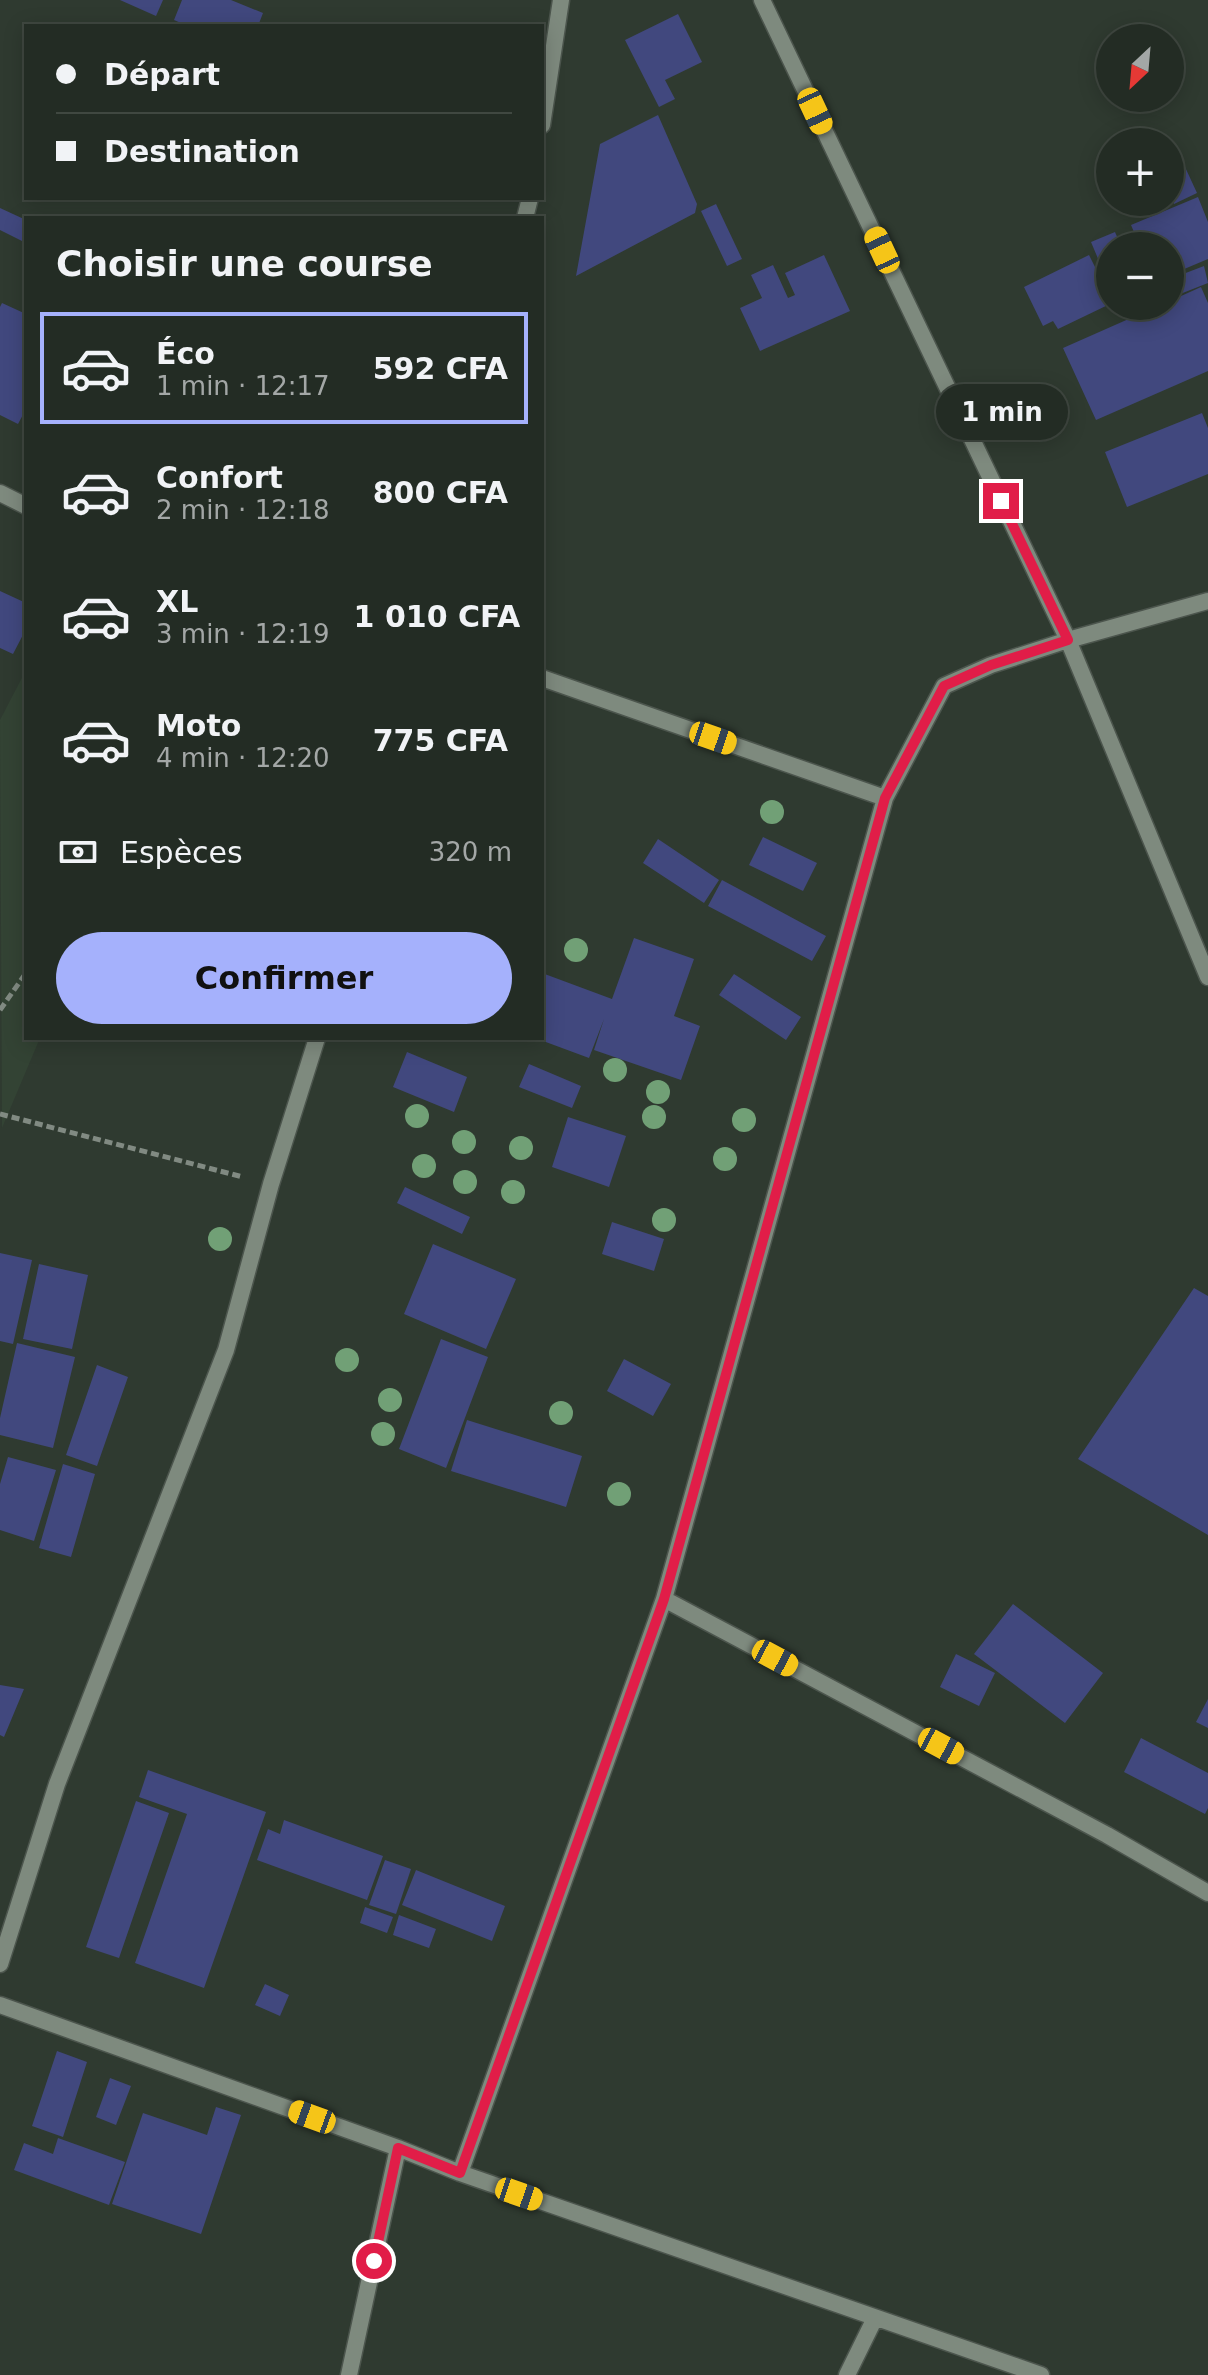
<!DOCTYPE html>
<html lang="fr">
<head>
<meta charset="utf-8">
<style>
	body { margin:0; font-family:"DejaVu Sans",sans-serif; background:#2b342c; color:#f1f3f6; height:100vh; display:flex; flex-direction:column; font-size:30px; white-space:nowrap }
	* { box-sizing:border-box; margin:0 }
	p { font-size:26px; color:#a3a7a6 }
	.icon { flex:none; width:44px; height:44px; fill:none; stroke:currentColor; stroke-width:2; stroke-linecap:round; stroke-linejoin:round }
	.map { position:relative; flex:1; overflow:hidden }
	.panel { position:absolute; left:24px; top:216px; width:520px; height:824px; display:flex; flex-direction:column; background:#232c24; border-radius:0px; box-shadow:0 4px 20px #0003,0 0 0 2px #404841 }
	.panel>* { flex:none }
	.top-card { position:absolute; left:24px; top:24px; width:520px; height:176px; border-radius:0px; box-shadow:0 4px 20px #0003,0 0 0 2px #404841; display:grid; align-content:center; height:176px; padding:0 32px; background:#232c24 }
	.needle { width:52px; rotate:206deg }
	.fabs { position:absolute; left:1096px; top:24px; display:grid; gap:16px }
	.fabs a { display:grid; place-items:center; width:88px; height:88px; border-radius:50%; background:#232c24; box-shadow:0 4px 20px #0003,0 0 0 2px #404841; font-size:40px }
	.end { position:absolute; width:36px; height:36px; margin:-18px; border:10px solid #e11d48; background:#fff; box-shadow:0 0 0 4px #fff }
	.from { border-radius:50% }
	.bubble { position:absolute; height:56px; border-radius:28px; background:#232c24; box-shadow:0 4px 20px #0003,0 0 0 2px #404841; font-size:26px; font-weight:700; line-height:56px; text-align:center }
	.car { position:absolute; width:24px; height:48px; margin:-24px -12px; border-radius:10px; box-shadow:0 0 6px 2px #0007; background:linear-gradient(#f5c518 24%,#345 0 40%,#f5c518 0 76%,#345 0 86%,#f5c518 0) }
	.top-card b { display:flex; align-items:center; gap:28px; height:76px; font-size:30px }
	.top-card b+b { border-top:2px solid #404841 }
	.top-card i { width:20px; height:20px; background:#f1f3f6 }
	ul { padding:0; list-style:none }
	li { display:flex; align-items:center; gap:24px; height:112px; margin:0 16px 12px; padding:0 16px; border:4px solid transparent; border-radius:0px }
	li div { flex:1 }
	li b { display:block; font-size:30px }
	li em { font-style:normal; font-weight:700 }
	li.selected { border-color:#a5b1fc }
	li>.icon { width:72px; height:72px; stroke-width:1.5 }
	h2 { padding:0 32px; font-size:36px; line-height:96px }
	.pay { display:flex; align-items:center; gap:20px; height:88px; padding:0 32px; font-size:30px }
	.pay p { margin-inline-start:auto }
	.cta { display:flex; gap:16px; margin-top:auto; padding:16px 32px }
	.cta a { flex:1; height:92px; border-radius:48px; background:#a5b1fc; color:#111; font-size:32px; font-weight:700; line-height:92px; text-align:center }
	.map>svg:first-child { display:block }
</style>
</head>
<body>
<div class="map">
<svg width="1208" height="2375" viewBox="0 0 1208 2375">
	<rect width="100%" height="100%" fill="#2f3a30"/>
	<path fill="#334334" d="M26,670V1038H40L2,1128L0,720Z"/>
	<path fill="#41487e" d="M120,0H163L156,16Z
		M182,0H231L263,13L258,26H188L174,20Z
		M678,14L702,62L665,80L675,99L659,107L625,40Z
		M658,115L697,204L695,213L576,276L600,144Z
		M1173,141L1197,193L1174,204L1170,195V142Z
		M1198,197L1208,222V259L1170,275V246H1140L1131,225Z
		M716,204L742,259L727,266L701,211Z
		M0,208L26,220V243L0,230Z
		M1115,232L1121,246H1110V256L1099,261L1091,242Z
		M824,255L850,311L760,351L740,308L762,298L751,275L773,265L788,298L795,295L785,273Z
		M1089,255L1110,297V304L1058,329L1053,321L1043,326L1024,287Z
		M1204,266L1208,283L1170,298V279Z
		M1201,287L1208,303V371L1096,420L1063,348L1158,306H1170V301Z
		M2,303L26,314V409L18,424L0,415V307Z
		M1202,413L1208,428V474L1127,507L1105,452Z
		M0,591L26,603V629L13,654L0,648Z
		M763,837L817,863L803,891L749,865Z
		M658,839L719,880L704,903L643,863Z
		M722,880L826,936L812,961L708,906Z
		M634,938L694,959L674,1016L700,1026L681,1080L594,1050L604,1019L589,1058L535,1038H542V973L612,999Z
		M734,974L801,1017L786,1040L719,995Z
		M407,1052L467,1077L454,1112L393,1087Z
		M529,1064L581,1086L572,1108L519,1087Z
		M568,1117L626,1136L609,1187L552,1167Z
		M405,1187L470,1217L462,1234L397,1203Z
		M612,1222L664,1239L654,1271L602,1254Z
		M433,1244L516,1279L486,1349L404,1314Z
		M0,1253L32,1260L13,1344L0,1341Z
		M39,1264L88,1275L72,1349L23,1339Z
		M1194,1288L1208,1296V1535L1078,1459Z
		M441,1339L488,1357L446,1468L399,1449Z
		M17,1343L75,1357L53,1448L0,1435V1418Z
		M624,1359L671,1384L653,1416L607,1391Z
		M97,1365L128,1377L97,1466L66,1455Z
		M467,1420L582,1456L566,1507L451,1471Z
		M8,1457L56,1470L34,1541L0,1530V1484Z
		M63,1464L95,1474L71,1557L39,1548Z
		M1013,1604L1103,1673L1065,1723L974,1654Z
		M956,1654L995,1673L979,1706L940,1687Z
		M0,1685L24,1689L4,1737L0,1735Z
		M1208,1699V1728L1196,1722Z
		M1141,1738L1208,1773V1808L1205,1814L1124,1772Z
		M148,1770L266,1812L204,1988L135,1963L187,1814L139,1797Z
		M136,1801L169,1813L119,1958L86,1947Z
		M284,1820L383,1856L367,1900L257,1860L268,1829L280,1834Z
		M385,1860L411,1869L396,1914L369,1905Z
		M416,1870L505,1906L492,1941L402,1905Z
		M365,1907L393,1917L387,1933L360,1923Z
		M399,1915L436,1929L429,1948L393,1935Z
		M265,1984L289,1995L280,2016L255,2005Z
		M57,2051L87,2062L63,2137L32,2126Z
		M110,2078L131,2086L116,2125L96,2117Z
		M216,2107L241,2115L201,2234L112,2204L143,2113L207,2135Z
		M58,2138L125,2162L109,2205L14,2170L24,2143L53,2154Z"/>
	<g fill="none" stroke-linecap="round" stroke-linejoin="round">
		<defs>
			<path id="street" d="M762,0L1068,640L1208,977
				M542,125L561,0
				M525,218L530,198
				M0,493L26,506
				M542,678L885,798
				M664,1599L1107,1835L1208,1893
				M0,1964L57,1784L226,1350L271,1184L317,1038
				M0,2005L398,2148L460,2173L1041,2375
				M460,2173L664,1599L885,798L944,686L991,665L1068,640L1208,601
				M349,2375L398,2148
				M847,2375L875,2318"/>
		</defs>
		<use href="#street" stroke="#4c554d" stroke-width="19"/>
		<path stroke="#818a82" stroke-width="5" stroke-dasharray="8 4" stroke-linecap="butt" d="M0,1010L26,973
			M0,1114L243,1177"/>
		<use href="#street" stroke="#7e8a7e" stroke-width="16"/>
	</g>
	<g fill="#71a076">
		<circle cx="772" cy="812" r="12"/>
		<circle cx="576" cy="950" r="12"/>
		<circle cx="615" cy="1070" r="12"/>
		<circle cx="658" cy="1092" r="12"/>
		<circle cx="417" cy="1116" r="12"/>
		<circle cx="654" cy="1117" r="12"/>
		<circle cx="744" cy="1120" r="12"/>
		<circle cx="464" cy="1142" r="12"/>
		<circle cx="521" cy="1148" r="12"/>
		<circle cx="725" cy="1159" r="12"/>
		<circle cx="424" cy="1166" r="12"/>
		<circle cx="465" cy="1182" r="12"/>
		<circle cx="513" cy="1192" r="12"/>
		<circle cx="664" cy="1220" r="12"/>
		<circle cx="220" cy="1239" r="12"/>
		<circle cx="347" cy="1360" r="12"/>
		<circle cx="390" cy="1400" r="12"/>
		<circle cx="561" cy="1413" r="12"/>
		<circle cx="383" cy="1434" r="12"/>
		<circle cx="619" cy="1494" r="12"/>
	</g>
	<g fill="none" stroke-linecap="round" stroke-linejoin="round">
		<path stroke="#e11d48" stroke-width="10" d="M374,2261L398,2148L460,2173L664,1599L885,798L944,686L991,665L1068,640L1001,501"/>
	</g>
</svg>
<div class="fabs">
<a><svg class="needle" viewBox="-14 -14 28 28"><path d="M0-13l5 13h-10z" fill="#e53935"/><path d="M0 13l5-13h-10z" fill="#a3a7a6"/></svg></a>
<a>+</a>
<a>−</a>
</div>
<i class="end from" style="left:374px;top:2261px"></i>
<i class="end" style="left:1001px;top:501px"></i>
<div class="bubble" style="left:936px;top:384px;width:132px">1 min</div>
<i class="car" style="left:815px;top:111px;rotate:155deg"></i>
<i class="car" style="left:882px;top:250px;rotate:335deg"></i>
<i class="car" style="left:713px;top:738px;rotate:109deg"></i>
<i class="car" style="left:775px;top:1658px;rotate:118deg"></i>
<i class="car" style="left:941px;top:1746px;rotate:118deg"></i>
<i class="car" style="left:312px;top:2117px;rotate:290deg"></i>
<i class="car" style="left:519px;top:2194px;rotate:109deg"></i>
<div class="top-card">
<b><i class="from"></i>Départ</b>
<b><i></i>Destination</b>
</div>
<section class="panel">
<h2>Choisir une course</h2>
<ul>
<li class="selected"><svg class="icon" aria-label="car" viewBox="0 0 24 24"><path d="M5 17H2v-5l4-1 3-4h7l3 4 3 1v5h-3M9 17h6M6 11h13"/><circle cx="7" cy="17" r="2"/><circle cx="17" cy="17" r="2"/></svg><div><b>Éco</b><p>1 min · 12:17</p></div><em>592 CFA</em></li>
<li><svg class="icon" aria-label="car" viewBox="0 0 24 24"><path d="M5 17H2v-5l4-1 3-4h7l3 4 3 1v5h-3M9 17h6M6 11h13"/><circle cx="7" cy="17" r="2"/><circle cx="17" cy="17" r="2"/></svg><div><b>Confort</b><p>2 min · 12:18</p></div><em>800 CFA</em></li>
<li><svg class="icon" aria-label="car" viewBox="0 0 24 24"><path d="M5 17H2v-5l4-1 3-4h7l3 4 3 1v5h-3M9 17h6M6 11h13"/><circle cx="7" cy="17" r="2"/><circle cx="17" cy="17" r="2"/></svg><div><b>XL</b><p>3 min · 12:19</p></div><em>1 010 CFA</em></li>
<li><svg class="icon" aria-label="car" viewBox="0 0 24 24"><path d="M5 17H2v-5l4-1 3-4h7l3 4 3 1v5h-3M9 17h6M6 11h13"/><circle cx="7" cy="17" r="2"/><circle cx="17" cy="17" r="2"/></svg><div><b>Moto</b><p>4 min · 12:20</p></div><em>775 CFA</em></li>
</ul>
<div class="pay"><svg class="icon" aria-label="cash" viewBox="0 0 24 24"><path d="M3 7h18v10H3z"/><circle cx="12" cy="12" r="2"/></svg>Espèces<p>320 m</p></div>
<div class="cta"><a>Confirmer</a></div>
</section>
</div>
</body>
</html>
